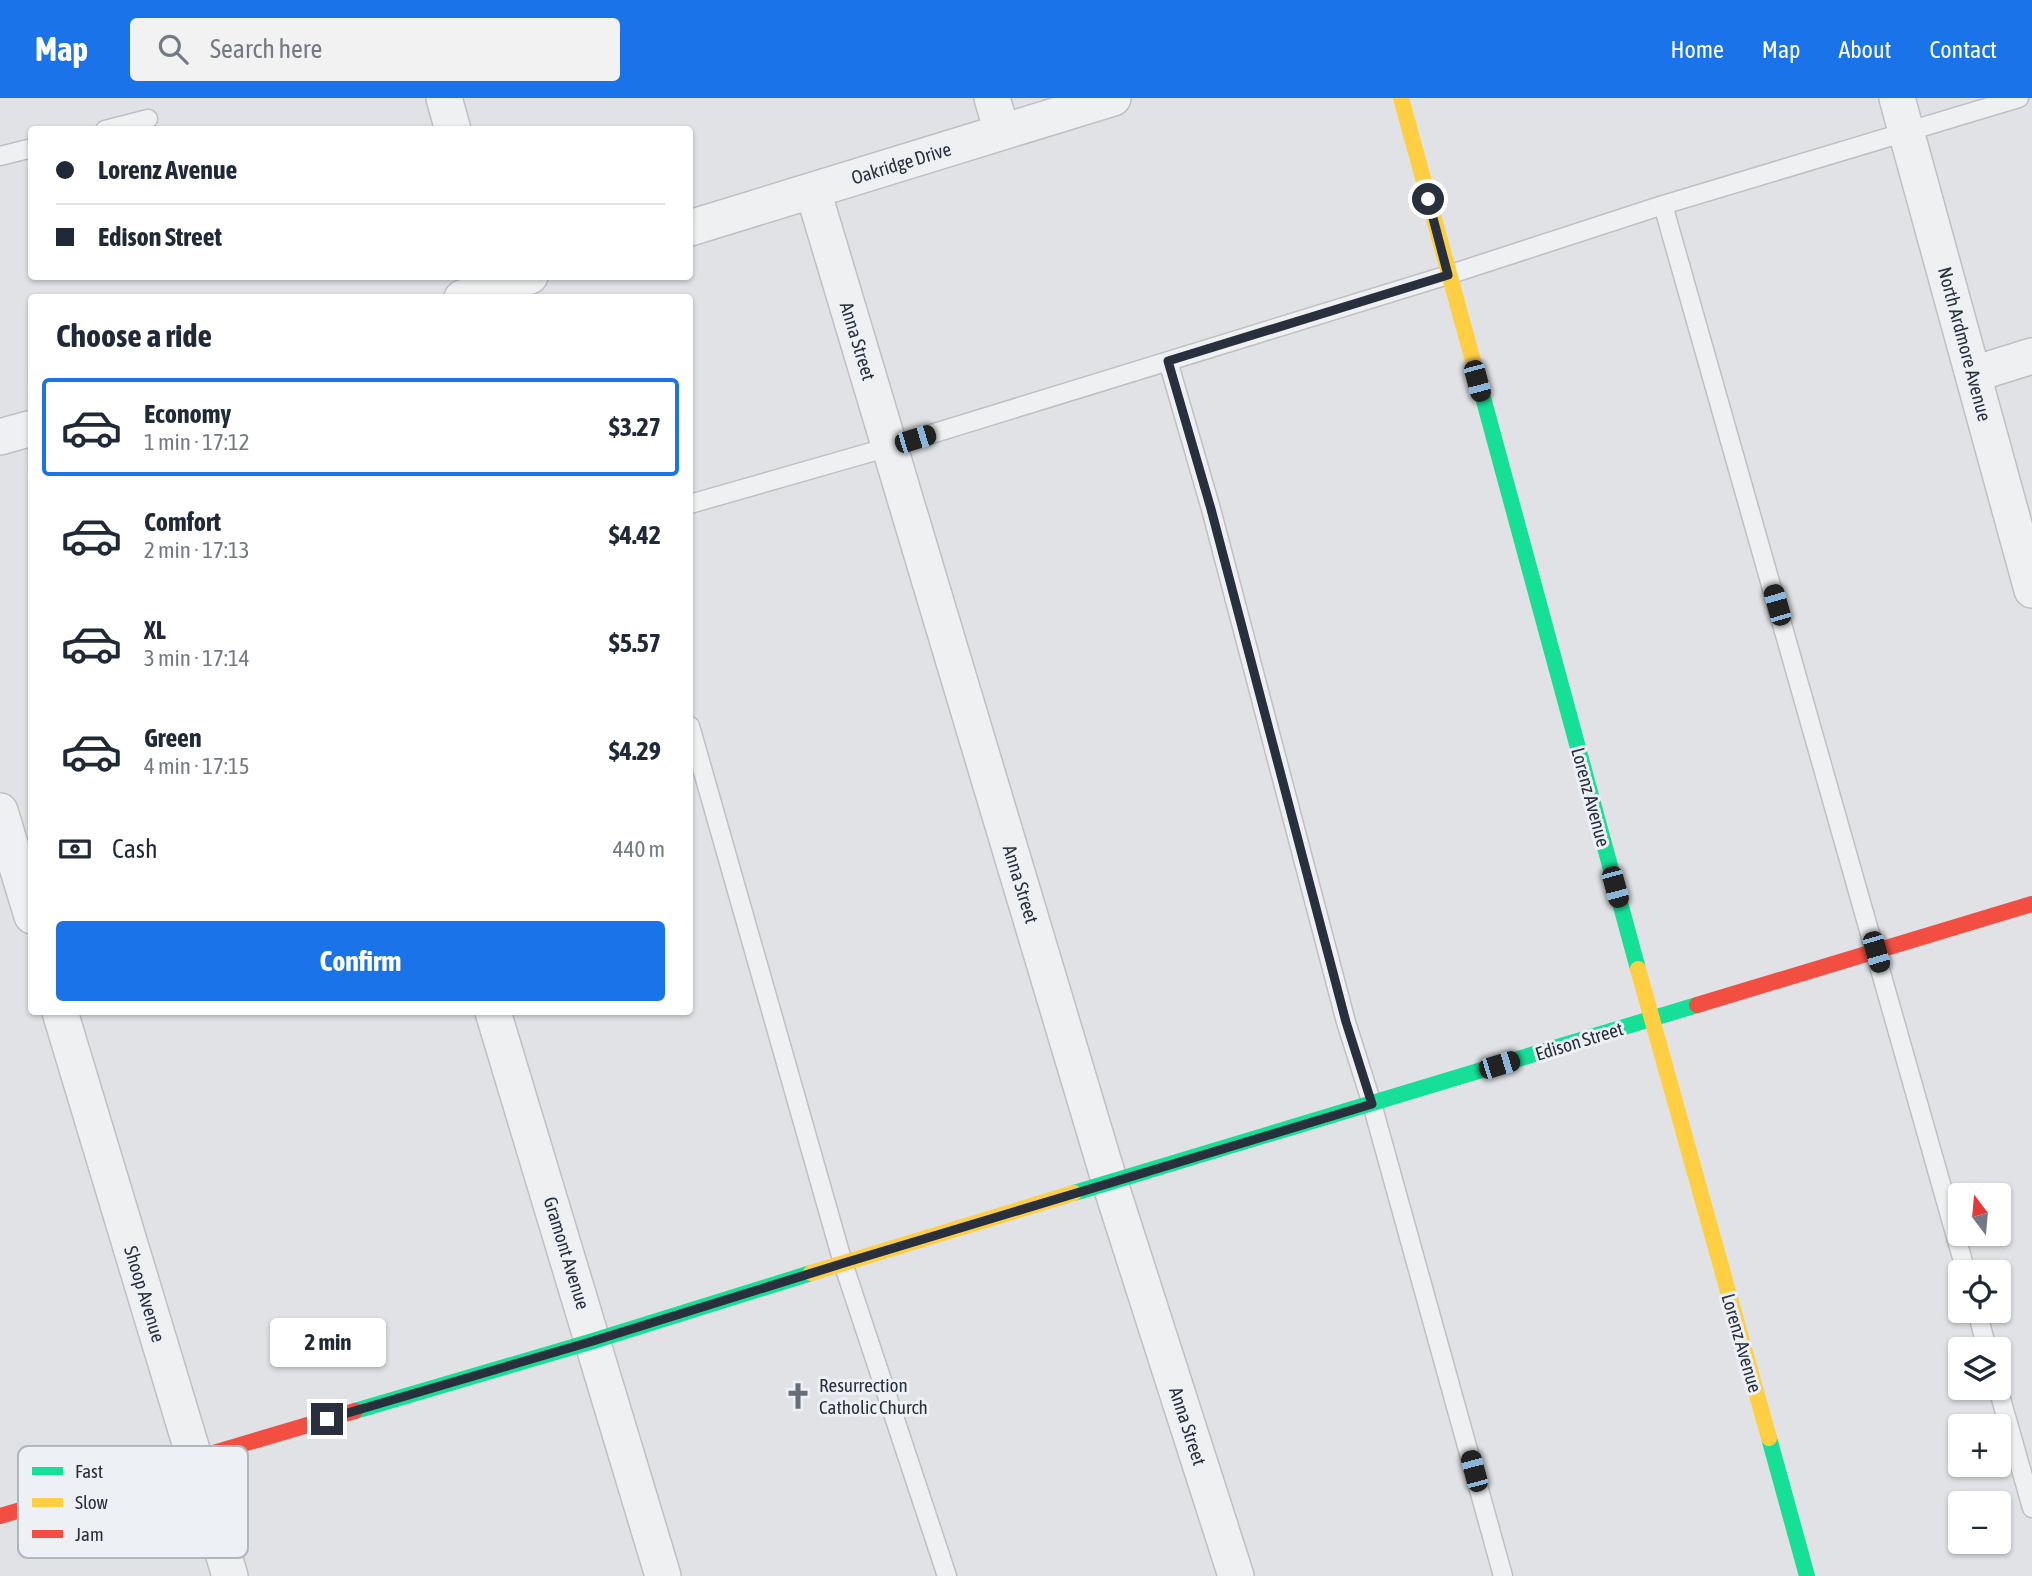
<!DOCTYPE html>
<html lang="en">
<head>
<meta charset="utf-8">
<style>
	body { margin:0; font-family:"Asap Condensed",sans-serif; background:#f2f2f3; color:#1f2937; height:100vh; display:flex; flex-direction:column; font-size:26px; white-space:nowrap }
	* { box-sizing:border-box; margin:0 }
	p { font-size:23px; color:#747a83 }
	.icon { flex:none; width:38px; height:38px; fill:none; stroke:currentColor; stroke-width:2; stroke-linecap:round; stroke-linejoin:round }
	.map { position:relative; flex:1; overflow:hidden }
	.sheet { position:absolute; left:28px; top:196px; width:665px; height:721px; display:flex; flex-direction:column; background:#fff; border-radius:7px; box-shadow:0 2px 5px #0004 }
	.sheet>* { flex:none }
	.hud { position:absolute; left:28px; top:28px; width:665px; height:154px; border-radius:7px; box-shadow:0 2px 5px #0004; display:grid; align-content:center; height:154px; padding:0 28px; background:#fff }
	.needle { width:46px; rotate:344deg }
	.tools { position:absolute; left:1948px; top:1085px; display:grid; gap:14px }
	.tools a { display:grid; place-items:center; width:63px; height:63px; border-radius:7px; background:#fff; box-shadow:0 2px 5px #0004; font-size:35px }
	.end { position:absolute; width:32px; height:32px; margin:-16px; border:9px solid #282f3d; background:#fff; box-shadow:0 0 0 4px #fff }
	.from { border-radius:50% }
	.bubble { position:absolute; height:49px; border-radius:7px; background:#fff; box-shadow:0 2px 5px #0004; font-size:23px; font-weight:700; line-height:49px; text-align:center }
	.car { position:absolute; width:21px; height:42px; margin:-21px -10px; border-radius:9px; box-shadow:0 0 5px 2px #0007; background:linear-gradient(#222 24%,#8ab4d8 0 40%,#222 0 76%,#8ab4d8 0 86%,#222 0) }
	.hud b { display:flex; align-items:center; gap:24px; height:66px; font-size:26px }
	.hud b+b { border-top:2px solid #e0e1e3 }
	.hud i { width:18px; height:18px; background:#1f2937 }
	ul { padding:0; list-style:none }
	li { display:flex; align-items:center; gap:21px; height:98px; margin:0 14px 10px; padding:0 14px; border:4px solid transparent; border-radius:7px }
	li div { flex:1 }
	li b { display:block; font-size:26px }
	li em { font-style:normal; font-weight:700 }
	li.on { border-color:#1a73e8 }
	li>.icon { width:63px; height:63px; stroke-width:1.5 }
	h2 { padding:0 28px; font-size:32px; line-height:84px }
	.pay { display:flex; align-items:center; gap:18px; height:77px; padding:0 28px; font-size:26px }
	.pay p { margin-inline-start:auto }
	.cta { display:flex; gap:14px; margin-top:auto; padding:14px 28px }
	.cta a { flex:1; height:80px; border-radius:7px; background:#1a73e8; color:#fff; font-size:28px; font-weight:700; line-height:80px; text-align:center }
	header { display:flex; align-items:center; gap:42px; box-sizing:border-box; height:98px; padding:0 35px; background:#1a73e8; color:#fff }
	header strong { font-size:33px }
	nav { display:flex; gap:38px; margin-inline-start:auto; font-size:24px }
	.search { width:490px; height:63px; background:#f2f2f3; display:flex; align-items:center; gap:18px; box-sizing:border-box; padding:0 24px; border-radius:7px; color:#747a83; font-size:26px }
	.map>svg:first-child { display:block }
</style>
</head>
<body>
<header>
<strong>Map</strong>
<div class="search"><svg class="icon" aria-label="search" viewBox="0 0 24 24"><circle cx="10" cy="10" r="6"/><path d="M15 15l6 6"/></svg>Search here</div>
<nav><a>Home</a><a>Map</a><a>About</a><a>Contact</a></nav>
</header>
<div class="map">
<svg width="2032" height="1478" viewBox="0 0 2032 1478">
	<rect width="100%" height="100%" fill="#e0e2e5"/>
	<g fill="none" stroke-linecap="round" stroke-linejoin="round">
		<defs>
			<path id="lane" d="M105,32L148,21
				M0,58L32,50
				M1663,107L1966,1174
				M1168,263L1211,411L1346,924L1372,1006L1503,1478
				M690,406L889,349L1448,177L1663,107L2019,0
				M690,628L843,1165L947,1478
				M1977,1213L1987,1251
				M1998,1290L2032,1410"/>
			<path id="street" d="M444,0L453,32
				M992,0L1002,34
				M1897,0L2032,492
				M813,93L1110,1085L1236,1478
				M690,130L1113,0
				M462,200L530,178
				M1974,276L2032,258
				M0,339L32,330
				M0,713L32,818
				M60,914L230,1478
				M493,914L663,1478"/>
		</defs>
		<use href="#lane" stroke="#bec0c3" stroke-width="21"/>
		<use href="#street" stroke="#bec0c3" stroke-width="38"/>
		<use href="#lane" stroke="#eff0f1" stroke-width="18"/>
		<use href="#street" stroke="#eff0f1" stroke-width="35"/>
		<path stroke="#16e098" stroke-width="16" d="M1481,292L1638,871
			M1074,1095L1697,907
			M355,1313L593,1243L811,1175
			M1769,1340L1807,1478"/>
		<path stroke="#ffcf43" stroke-width="16" d="M1401,0L1481,292
			M1638,871L1769,1340
			M811,1175L1074,1095"/>
		<path stroke="#f24e42" stroke-width="16" d="M1697,907L2032,806
			M0,1418L355,1313"/>
	</g>
	<g fill="none" stroke-linecap="round" stroke-linejoin="round">
		<path stroke="#282f3d" stroke-width="9" d="M327,1321L593,1243L844,1165L1372,1006L1346,924L1211,411L1168,263L1448,177L1428,101"/>
	</g>
	<defs>
		<symbol id="church-bare" viewBox="-9 -9 18 18"><path d="M-1.2-6h2.4v3.5h3.3v2.4h-3.3V6h-2.4V-.1h-3.3v-2.4h3.3Z" fill="#686e78" stroke="#edf0f5" stroke-width="2.5" paint-order="stroke"/></symbol>
	</defs>
	<g fill-rule="evenodd">
		<use href="#church-bare" x="779" y="1279" width="38" height="38"/>
	</g>
	<g text-anchor="middle" dominant-baseline="central" stroke-width="6" stroke-linejoin="round" paint-order="stroke">
		<g font-size="19" fill="#282f3d" stroke="#edf0f5">
			<text transform="translate(901 65) rotate(-17)">Oakridge Drive</text>
			<text transform="translate(858 243) rotate(73)">Anna Street</text>
			<text transform="translate(1965 246) rotate(75)">North Ardmore Avenue</text>
			<text transform="translate(1591 699) rotate(75)">Lorenz Avenue</text>
			<text transform="translate(1021 786) rotate(73)">Anna Street</text>
			<text transform="translate(1579 943) rotate(-17)">Edison Street</text>
			<text transform="translate(567 1155) rotate(73)">Gramont Avenue</text>
			<text transform="translate(145 1196) rotate(73)">Shoop Avenue</text>
			<text transform="translate(1742 1245) rotate(74)">Lorenz Avenue</text>
			<text transform="translate(1188 1328) rotate(72)">Anna Street</text>
		</g>
		<g font-size="19" fill="#282f3d" stroke="#edf0f5" text-anchor="start">
			<text x="819" y="1287">Resurrection<tspan x="819" dy="22">Catholic Church</tspan></text>
		</g>
	</g>
	<rect x="18" y="1348" width="230" height="112" rx="10" fill="#edf0f5" stroke="#b2b6be" stroke-width="2"/>
	<rect x="32" y="1369" width="31" height="8" fill="#16e098"/>
	<rect x="32" y="1400" width="31" height="9" fill="#ffcf43"/>
	<rect x="32" y="1432" width="31" height="8" fill="#f24e42"/>
	<g font-size="19" fill="#282f3d">
		<text x="75" y="1380">Fast</text>
		<text x="75" y="1411">Slow</text>
		<text x="75" y="1443">Jam</text>
	</g>
</svg>
<div class="tools">
<a><svg class="needle" viewBox="-14 -14 28 28"><path d="M0-13l5 13h-10z" fill="#e53935"/><path d="M0 13l5-13h-10z" fill="#747a83"/></svg></a>
<a><svg class="icon" aria-label="locate" viewBox="0 0 24 24"><circle cx="12" cy="12" r="6"/><path d="M12 2v4M12 18v4M2 12h4M18 12h4"/></svg></a>
<a><svg class="icon" aria-label="layers" viewBox="0 0 24 24"><path d="M12 4l9 5-9 5-9-5zM3 14l9 5 9-5"/></svg></a>
<a>+</a>
<a>−</a>
</div>
<i class="end from" style="left:1428px;top:101px"></i>
<i class="end" style="left:327px;top:1321px"></i>
<div class="bubble" style="left:270px;top:1220px;width:116px">2 min</div>
<i class="car" style="left:1477px;top:283px;rotate:165deg"></i>
<i class="car" style="left:915px;top:341px;rotate:73deg"></i>
<i class="car" style="left:1777px;top:507px;rotate:344deg"></i>
<i class="car" style="left:1615px;top:789px;rotate:165deg"></i>
<i class="car" style="left:1876px;top:854px;rotate:164deg"></i>
<i class="car" style="left:1499px;top:967px;rotate:73deg"></i>
<i class="car" style="left:1474px;top:1373px;rotate:345deg"></i>
<div class="hud">
<b><i class="from"></i>Lorenz Avenue</b>
<b><i></i>Edison Street</b>
</div>
<section class="sheet">
<h2>Choose a ride</h2>
<ul>
<li class="on"><svg class="icon" aria-label="car" viewBox="0 0 24 24"><path d="M5 17H2v-5l4-1 3-4h7l3 4 3 1v5h-3M9 17h6M6 11h13"/><circle cx="7" cy="17" r="2"/><circle cx="17" cy="17" r="2"/></svg><div><b>Economy</b><p>1 min · 17:12</p></div><em>$3.27</em></li>
<li><svg class="icon" aria-label="car" viewBox="0 0 24 24"><path d="M5 17H2v-5l4-1 3-4h7l3 4 3 1v5h-3M9 17h6M6 11h13"/><circle cx="7" cy="17" r="2"/><circle cx="17" cy="17" r="2"/></svg><div><b>Comfort</b><p>2 min · 17:13</p></div><em>$4.42</em></li>
<li><svg class="icon" aria-label="car" viewBox="0 0 24 24"><path d="M5 17H2v-5l4-1 3-4h7l3 4 3 1v5h-3M9 17h6M6 11h13"/><circle cx="7" cy="17" r="2"/><circle cx="17" cy="17" r="2"/></svg><div><b>XL</b><p>3 min · 17:14</p></div><em>$5.57</em></li>
<li><svg class="icon" aria-label="car" viewBox="0 0 24 24"><path d="M5 17H2v-5l4-1 3-4h7l3 4 3 1v5h-3M9 17h6M6 11h13"/><circle cx="7" cy="17" r="2"/><circle cx="17" cy="17" r="2"/></svg><div><b>Green</b><p>4 min · 17:15</p></div><em>$4.29</em></li>
</ul>
<div class="pay"><svg class="icon" aria-label="cash" viewBox="0 0 24 24"><path d="M3 7h18v10H3z"/><circle cx="12" cy="12" r="2"/></svg>Cash<p>440 m</p></div>
<div class="cta"><a>Confirm</a></div>
</section>
</div>
</body>
</html>
